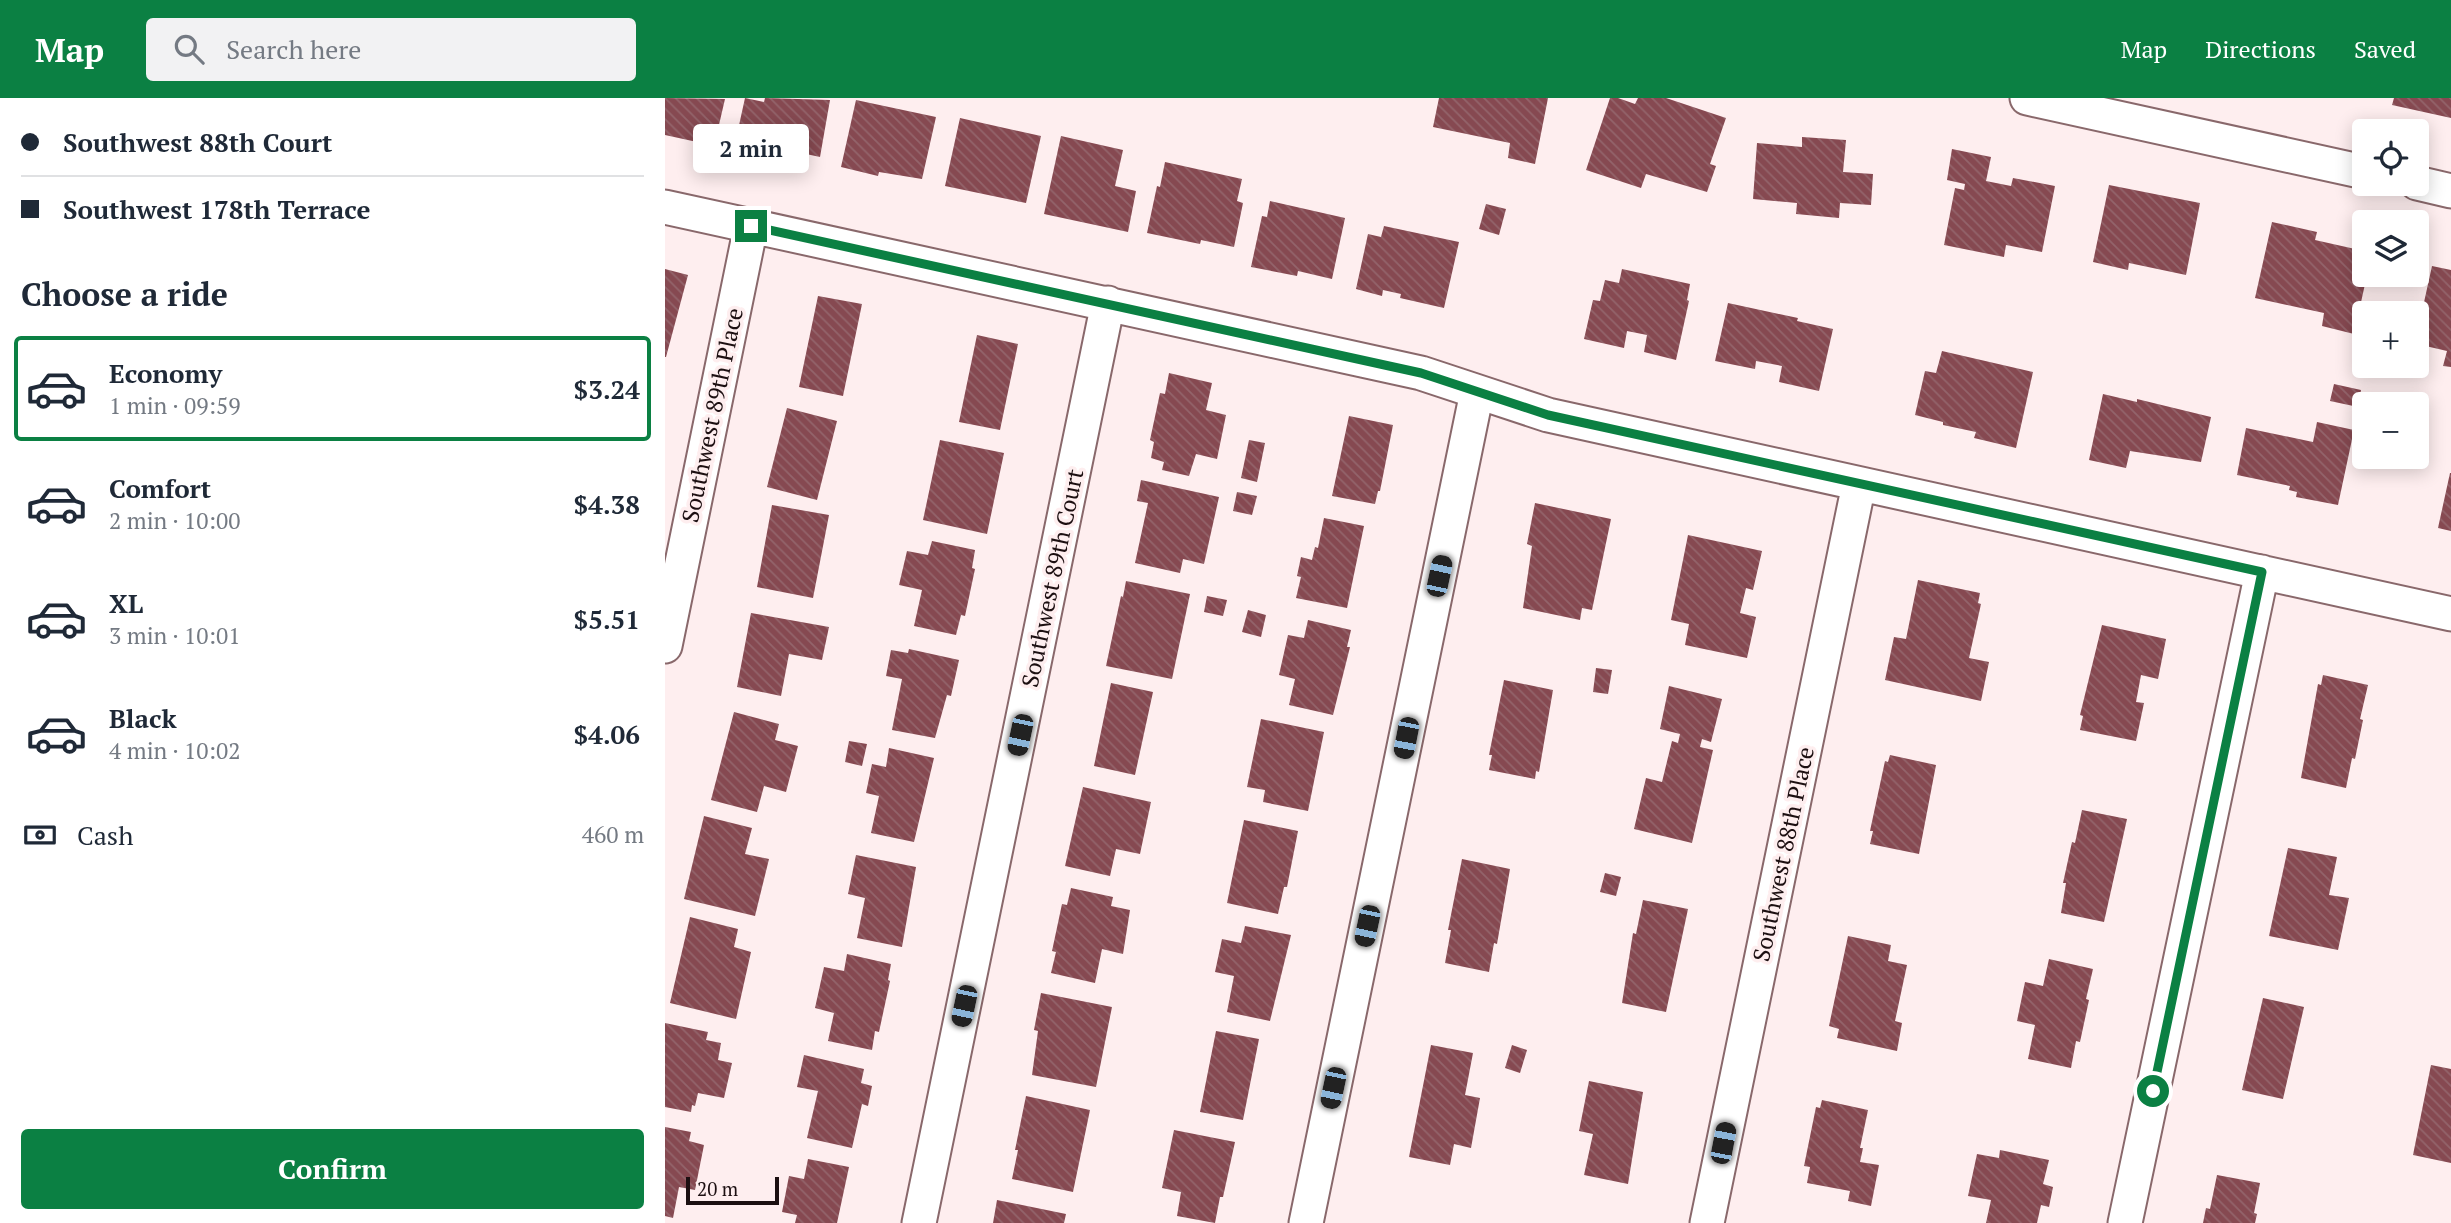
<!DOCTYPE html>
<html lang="en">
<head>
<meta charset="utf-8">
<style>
	body { margin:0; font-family:"PT Serif",serif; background:#f2f2f3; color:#1f2937; height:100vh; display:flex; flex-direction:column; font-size:26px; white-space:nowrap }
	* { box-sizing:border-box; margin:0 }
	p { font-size:23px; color:#747a83 }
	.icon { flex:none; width:38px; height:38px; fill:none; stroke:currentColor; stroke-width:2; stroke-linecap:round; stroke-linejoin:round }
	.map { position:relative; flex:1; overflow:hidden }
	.side { display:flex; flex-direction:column; background:#fff; width:665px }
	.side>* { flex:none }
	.top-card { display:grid; align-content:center; height:154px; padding:0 21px; background:#fff }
	.fabs { position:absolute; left:1687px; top:21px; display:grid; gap:14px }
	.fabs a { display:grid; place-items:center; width:77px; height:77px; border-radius:7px; background:#fff; box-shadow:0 4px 18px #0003; font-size:35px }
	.scale { position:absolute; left:21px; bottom:18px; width:93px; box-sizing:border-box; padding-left:7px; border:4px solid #1c0f11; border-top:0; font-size:19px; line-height:24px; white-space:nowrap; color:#1c0f11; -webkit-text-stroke:5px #feeeef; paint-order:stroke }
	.end { position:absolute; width:32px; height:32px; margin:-16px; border:9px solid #0b8043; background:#fff; box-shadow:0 0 0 4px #fff }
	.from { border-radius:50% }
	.bubble { position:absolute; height:49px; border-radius:7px; background:#fff; box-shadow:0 4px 18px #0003; font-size:23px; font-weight:700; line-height:49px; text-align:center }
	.car { position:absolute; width:21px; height:42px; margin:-21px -10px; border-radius:9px; box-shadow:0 0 5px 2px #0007; background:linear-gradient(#222 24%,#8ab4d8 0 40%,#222 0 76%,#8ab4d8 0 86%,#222 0) }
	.top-card b { display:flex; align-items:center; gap:24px; height:66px; font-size:26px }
	.top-card b+b { border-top:2px solid #e0e1e3 }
	.top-card i { width:18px; height:18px; background:#1f2937 }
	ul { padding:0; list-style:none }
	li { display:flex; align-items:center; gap:21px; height:105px; margin:0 14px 10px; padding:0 7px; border:4px solid transparent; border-radius:7px }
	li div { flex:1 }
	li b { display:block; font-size:26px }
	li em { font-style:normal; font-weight:700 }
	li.on { border-color:#0b8043 }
	li>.icon { width:63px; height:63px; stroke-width:1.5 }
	h2 { padding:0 21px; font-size:32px; line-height:84px }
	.pay { display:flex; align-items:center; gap:18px; height:77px; padding:0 21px; font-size:26px }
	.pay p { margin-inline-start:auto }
	.cta { display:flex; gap:14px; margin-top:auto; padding:14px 21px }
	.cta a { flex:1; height:80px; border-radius:7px; background:#0b8043; color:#fff; font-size:28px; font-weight:700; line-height:80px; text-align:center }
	header { display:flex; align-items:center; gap:42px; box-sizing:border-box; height:98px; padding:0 35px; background:#0b8043; color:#fff }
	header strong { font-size:33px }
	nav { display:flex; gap:38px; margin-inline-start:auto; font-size:24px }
	.search { width:490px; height:63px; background:#f2f2f3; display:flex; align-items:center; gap:18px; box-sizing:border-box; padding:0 24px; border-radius:7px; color:#747a83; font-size:26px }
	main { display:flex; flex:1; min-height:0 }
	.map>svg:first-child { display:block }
</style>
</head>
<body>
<header>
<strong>Map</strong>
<div class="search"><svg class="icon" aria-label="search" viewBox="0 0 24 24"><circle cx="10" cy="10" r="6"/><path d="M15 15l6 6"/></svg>Search here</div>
<nav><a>Map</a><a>Directions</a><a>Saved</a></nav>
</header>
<main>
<section class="side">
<div class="top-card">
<b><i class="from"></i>Southwest 88th Court</b>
<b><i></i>Southwest 178th Terrace</b>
</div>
<h2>Choose a ride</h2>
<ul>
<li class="on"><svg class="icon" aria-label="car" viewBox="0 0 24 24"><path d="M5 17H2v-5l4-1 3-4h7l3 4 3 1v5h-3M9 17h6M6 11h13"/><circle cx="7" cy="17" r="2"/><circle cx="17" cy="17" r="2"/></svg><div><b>Economy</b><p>1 min · 09:59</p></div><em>$3.24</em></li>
<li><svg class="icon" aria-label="car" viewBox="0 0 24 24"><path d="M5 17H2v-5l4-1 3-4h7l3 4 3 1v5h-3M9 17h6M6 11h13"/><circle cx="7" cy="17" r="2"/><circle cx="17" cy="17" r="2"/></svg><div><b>Comfort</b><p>2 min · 10:00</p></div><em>$4.38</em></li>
<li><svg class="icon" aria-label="car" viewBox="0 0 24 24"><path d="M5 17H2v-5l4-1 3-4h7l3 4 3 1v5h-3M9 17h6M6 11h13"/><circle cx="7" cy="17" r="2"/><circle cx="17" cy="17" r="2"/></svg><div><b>XL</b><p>3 min · 10:01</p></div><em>$5.51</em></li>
<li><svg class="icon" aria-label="car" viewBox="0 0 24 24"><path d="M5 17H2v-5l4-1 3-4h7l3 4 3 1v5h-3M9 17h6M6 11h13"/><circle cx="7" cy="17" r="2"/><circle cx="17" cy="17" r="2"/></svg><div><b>Black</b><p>4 min · 10:02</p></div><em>$4.06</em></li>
</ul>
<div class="pay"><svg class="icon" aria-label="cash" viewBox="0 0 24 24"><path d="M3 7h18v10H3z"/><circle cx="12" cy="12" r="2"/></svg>Cash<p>460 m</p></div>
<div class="cta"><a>Confirm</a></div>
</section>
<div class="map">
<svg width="1786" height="1125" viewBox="0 0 1786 1125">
	<defs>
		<pattern id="building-back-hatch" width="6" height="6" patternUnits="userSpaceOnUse" patternTransform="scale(1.75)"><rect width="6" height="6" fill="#864951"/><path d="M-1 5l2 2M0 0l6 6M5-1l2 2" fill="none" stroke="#93646b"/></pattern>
	</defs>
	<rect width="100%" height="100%" fill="#feeeef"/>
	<path fill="url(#building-back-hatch)" d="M0,0L60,1L50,44L33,40L32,44L0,37Z
		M80,0L99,4L100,0L165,2L155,59L71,41Z
		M774,0H883L870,66L843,60L845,45L768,29Z
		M945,0H953L970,6L973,0H1001L1061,20L1045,66L1051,68L1042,94L981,76L976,90L921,72Z
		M1729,0H1786V20L1727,7Z
		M191,2L271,19L257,81L214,74L213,78L176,69Z
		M295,20L376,38L361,105L280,88Z
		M396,38L458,52L450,88L471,93L463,134L379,116Z
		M1137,39L1181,42L1178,74L1208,76L1206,107L1175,105L1174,120L1131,116L1132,105L1088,101L1092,45L1137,49Z
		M1287,51L1326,59L1321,83L1346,88L1348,80L1390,88L1377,154L1341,147L1339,159L1279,147L1290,90L1299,92L1300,86L1282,82Z
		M500,64L577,81L572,103L578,105L569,149L536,142L535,146L482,135L492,88L495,89Z
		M1444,87L1535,105L1521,177L1464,165L1463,172L1428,164Z
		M605,103L680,120L667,181L633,173L632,178L586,169L597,118L602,119Z
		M821,106L841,111L834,137L814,131Z
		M1607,124L1652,134L1650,142L1699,153V177H1702L1689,236L1657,228L1659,215L1590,200Z
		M719,128L794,144L779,210L735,200L736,196L718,192L717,198L691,191L703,136L716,139Z
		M1767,168L1786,172V269L1778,268L1782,253L1752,246V236Z
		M0,171L23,177L1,259H0Z
		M957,171L1025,186L1022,202L1024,203L1011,262L979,254L982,237L962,233L959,250L919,241L928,202L935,203L940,182L954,185Z
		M153,198L197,206L178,298L134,289Z
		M1063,205L1133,220L1132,223L1168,231L1154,293L1114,284L1117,268L1091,263L1090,271L1050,263Z
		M312,237L353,246L335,332L294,324Z
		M1277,253L1368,274L1351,350L1309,340L1311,334L1278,327V324L1250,317L1260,273L1271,275Z
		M504,275L547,285L541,312L561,317L552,361L531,356L524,378L497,372L499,364L486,360L489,344L485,342L495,295L500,296Z
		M1669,286L1696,292L1693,309L1665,303Z
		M1438,296L1472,304V301L1546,319L1536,364L1465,353L1461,370L1424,362Z
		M122,310L172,323L152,402L102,389Z
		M684,318L728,327L715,393H713L710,406L667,398Z
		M1652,324L1689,332L1673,407L1631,399L1632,394L1624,392L1625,388L1572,377L1581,330L1648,344Z
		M275,342L339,355L322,436L258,422Z
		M584,342L600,345L592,384L576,380Z
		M1785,375H1786V433L1773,430Z
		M476,382L554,399L539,466L518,461L515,475L470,465L483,405L472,403Z
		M572,394L592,398L587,417L568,413Z
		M870,405L946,421L927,512L917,510L915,522L858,510L867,448L862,446Z
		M107,407L164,417L148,500L92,489Z
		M659,420L699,428L682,510L631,500L636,479L632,478L636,459L647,462L650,449L653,450Z
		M1023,437L1097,453L1088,492L1081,490L1075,515L1091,519L1082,560L1020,547L1024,526L1006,522Z
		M267,443L310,452L307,470L310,471L300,518L296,517L291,537L249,528L257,492L234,487L242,453L263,457Z
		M1253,482L1315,495L1313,505L1316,506L1304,560L1324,564L1316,603L1220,582L1229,539L1241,541Z
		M461,483L525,496L507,581L441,568L456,498L458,499Z
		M542,498L562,502L558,518L539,514Z
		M583,512L601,517L596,539L577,534Z
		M86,515L164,529L157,562L124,556L116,598L72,589Z
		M643,522L686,532L682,549H685L668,617L624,607L630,581L614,577L623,537L639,540Z
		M1437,527L1501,541L1493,581L1476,577L1471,604L1479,605L1471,643L1415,632L1418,618L1415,617Z
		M244,551L294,562L286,598L282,597L270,640L227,632L237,581L221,578L226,552L243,555Z
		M931,570L947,572L943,596L928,594Z
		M1658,577L1703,587L1695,621L1698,622L1690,661L1687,660L1681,690L1636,680L1653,586L1656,587Z
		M839,582L888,592L874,674L871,673L870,681L824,672L827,657H824Z
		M446,585L488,594L470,677L429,668Z
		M1004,588L1057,601L1046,644L1037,641L1035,649L1048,652L1027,745L969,731L981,680L997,684L1007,643L1013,645L1015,636L995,631Z
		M69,614L114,626L110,642L133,648L121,694L99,688L92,714L46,702Z
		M596,621L659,634L643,713L598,704L600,692L582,689Z
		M184,643L202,646L197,668L180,664Z
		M224,650L269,660L249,744L206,735L214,698L201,695L207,666L221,669Z
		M1225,657L1271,667L1254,756L1205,746L1208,733H1205L1220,663L1223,664Z
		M418,689L486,704L475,756L451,751L445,778L400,768Z
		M1417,712L1462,721L1439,824L1396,815L1401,785H1398L1407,744L1410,745Z
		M39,718L87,730L80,756L104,761L90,818L19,801Z
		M579,722L633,733L622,789H619L613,816L562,805Z
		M1623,750L1672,759L1664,797L1684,800L1673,852L1604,838Z
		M191,757L251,769L237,849L192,840L200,800L183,796Z
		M797,761L845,771L832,846L829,845L824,874L780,865L786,832H783Z
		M940,775L956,779L951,798L935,794Z
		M406,790L448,799L446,808L465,812L458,856L437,851L430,885L386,875L391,854L387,853L397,806L402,807Z
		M978,802L1023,811L1001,914L957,905L968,835L971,836Z
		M25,819L73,831L69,849L86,854L71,921L5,905Z
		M580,828L626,837L605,923L562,914L569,878L550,874L557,841L576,845Z
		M1183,838L1226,847L1223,863L1242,867L1230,923L1237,925L1232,953L1172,940L1174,931L1164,928Z
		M182,856L226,866L223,882L225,883L214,934L210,933L207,952L163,943L169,915L150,910L159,869L179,873Z
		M1384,861L1428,871L1421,901L1424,902L1415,944L1411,943L1406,970L1363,961L1370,927L1352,923L1360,884L1378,888Z
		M376,895L447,909L431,989L367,977L373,933L369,932Z
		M1598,900L1639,909L1618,1001L1577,992Z
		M0,925L43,934L41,942L56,945L53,962L67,965L59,1000L33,995L30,1008L27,1007L26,1014L0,1009Z
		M551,933L594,941L578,1022L535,1014Z
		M766,947L808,955L800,997L815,1000L806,1050L789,1046L785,1067L744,1059Z
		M847,947L862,952L855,975L840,970Z
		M139,957L199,971L196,985L207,988L203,1008L197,1006L187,1050L142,1040L153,993L132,989Z
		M1766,967L1786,971V1065L1748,1057Z
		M924,983L978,994L963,1086L919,1077L928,1036L914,1033Z
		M361,998L425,1012L408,1094L347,1081L353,1052H350Z
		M1157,1002L1203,1012L1195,1050H1198L1195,1064L1214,1067L1206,1108L1183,1103L1185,1093L1142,1085L1145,1069L1139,1068L1151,1009L1155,1010Z
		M0,1029L26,1034L24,1043L39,1047L30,1092L14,1089L8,1120L0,1118Z
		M509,1032L570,1044L558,1099H555L550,1125L512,1118L516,1094L497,1090Z
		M1335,1052L1384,1062L1378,1086L1388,1089L1384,1109L1376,1107L1372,1125H1321L1326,1102L1303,1098L1312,1056L1334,1060Z
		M143,1061L184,1069L172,1125H130L132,1117L117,1114L124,1078L139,1081Z
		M1552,1077L1595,1085L1589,1115L1592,1116L1590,1125H1538L1541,1110L1545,1111Z
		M332,1102L401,1116L399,1125H328Z"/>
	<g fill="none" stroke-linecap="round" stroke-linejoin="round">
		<defs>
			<path id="street" d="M1362,0L1699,74
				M1752,85L1786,93
				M0,109L756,275L883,317L1786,516
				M0,548L86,128
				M254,1125L443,205
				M641,1125L812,294
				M1042,1125L1194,386
				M1460,1125L1597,474"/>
		</defs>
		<use href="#street" stroke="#89686b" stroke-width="37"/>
		<use href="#street" stroke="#fff" stroke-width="33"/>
	</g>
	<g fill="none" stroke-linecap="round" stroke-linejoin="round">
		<path stroke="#0b8043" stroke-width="9" d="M86,128L756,275L883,317L1597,474L1488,993"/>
	</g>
	<g text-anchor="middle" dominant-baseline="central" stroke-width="7" stroke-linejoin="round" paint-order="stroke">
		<g font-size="23" fill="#1c0f11" stroke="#feeeef">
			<text transform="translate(47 317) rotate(-78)">Southwest 89th Place</text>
			<text transform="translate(387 480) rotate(-78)">Southwest 89th Court</text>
			<text transform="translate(1118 756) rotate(-78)">Southwest 88th Place</text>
		</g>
	</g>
</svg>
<div class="fabs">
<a><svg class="icon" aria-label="locate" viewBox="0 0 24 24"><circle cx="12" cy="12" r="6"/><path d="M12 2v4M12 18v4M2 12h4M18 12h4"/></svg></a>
<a><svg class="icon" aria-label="layers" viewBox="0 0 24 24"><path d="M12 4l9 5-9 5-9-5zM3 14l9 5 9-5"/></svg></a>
<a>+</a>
<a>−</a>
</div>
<div class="scale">20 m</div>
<i class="end from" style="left:1488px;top:993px"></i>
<i class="end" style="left:86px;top:128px"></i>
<div class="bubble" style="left:28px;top:26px;width:116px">2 min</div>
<i class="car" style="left:774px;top:478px;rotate:12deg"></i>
<i class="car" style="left:355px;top:637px;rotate:192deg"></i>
<i class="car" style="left:741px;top:640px;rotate:191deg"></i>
<i class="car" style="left:702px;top:828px;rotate:192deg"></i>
<i class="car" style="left:299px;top:908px;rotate:192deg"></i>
<i class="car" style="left:668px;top:990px;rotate:192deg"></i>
<i class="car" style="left:1058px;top:1045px;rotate:11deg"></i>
</div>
</main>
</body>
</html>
